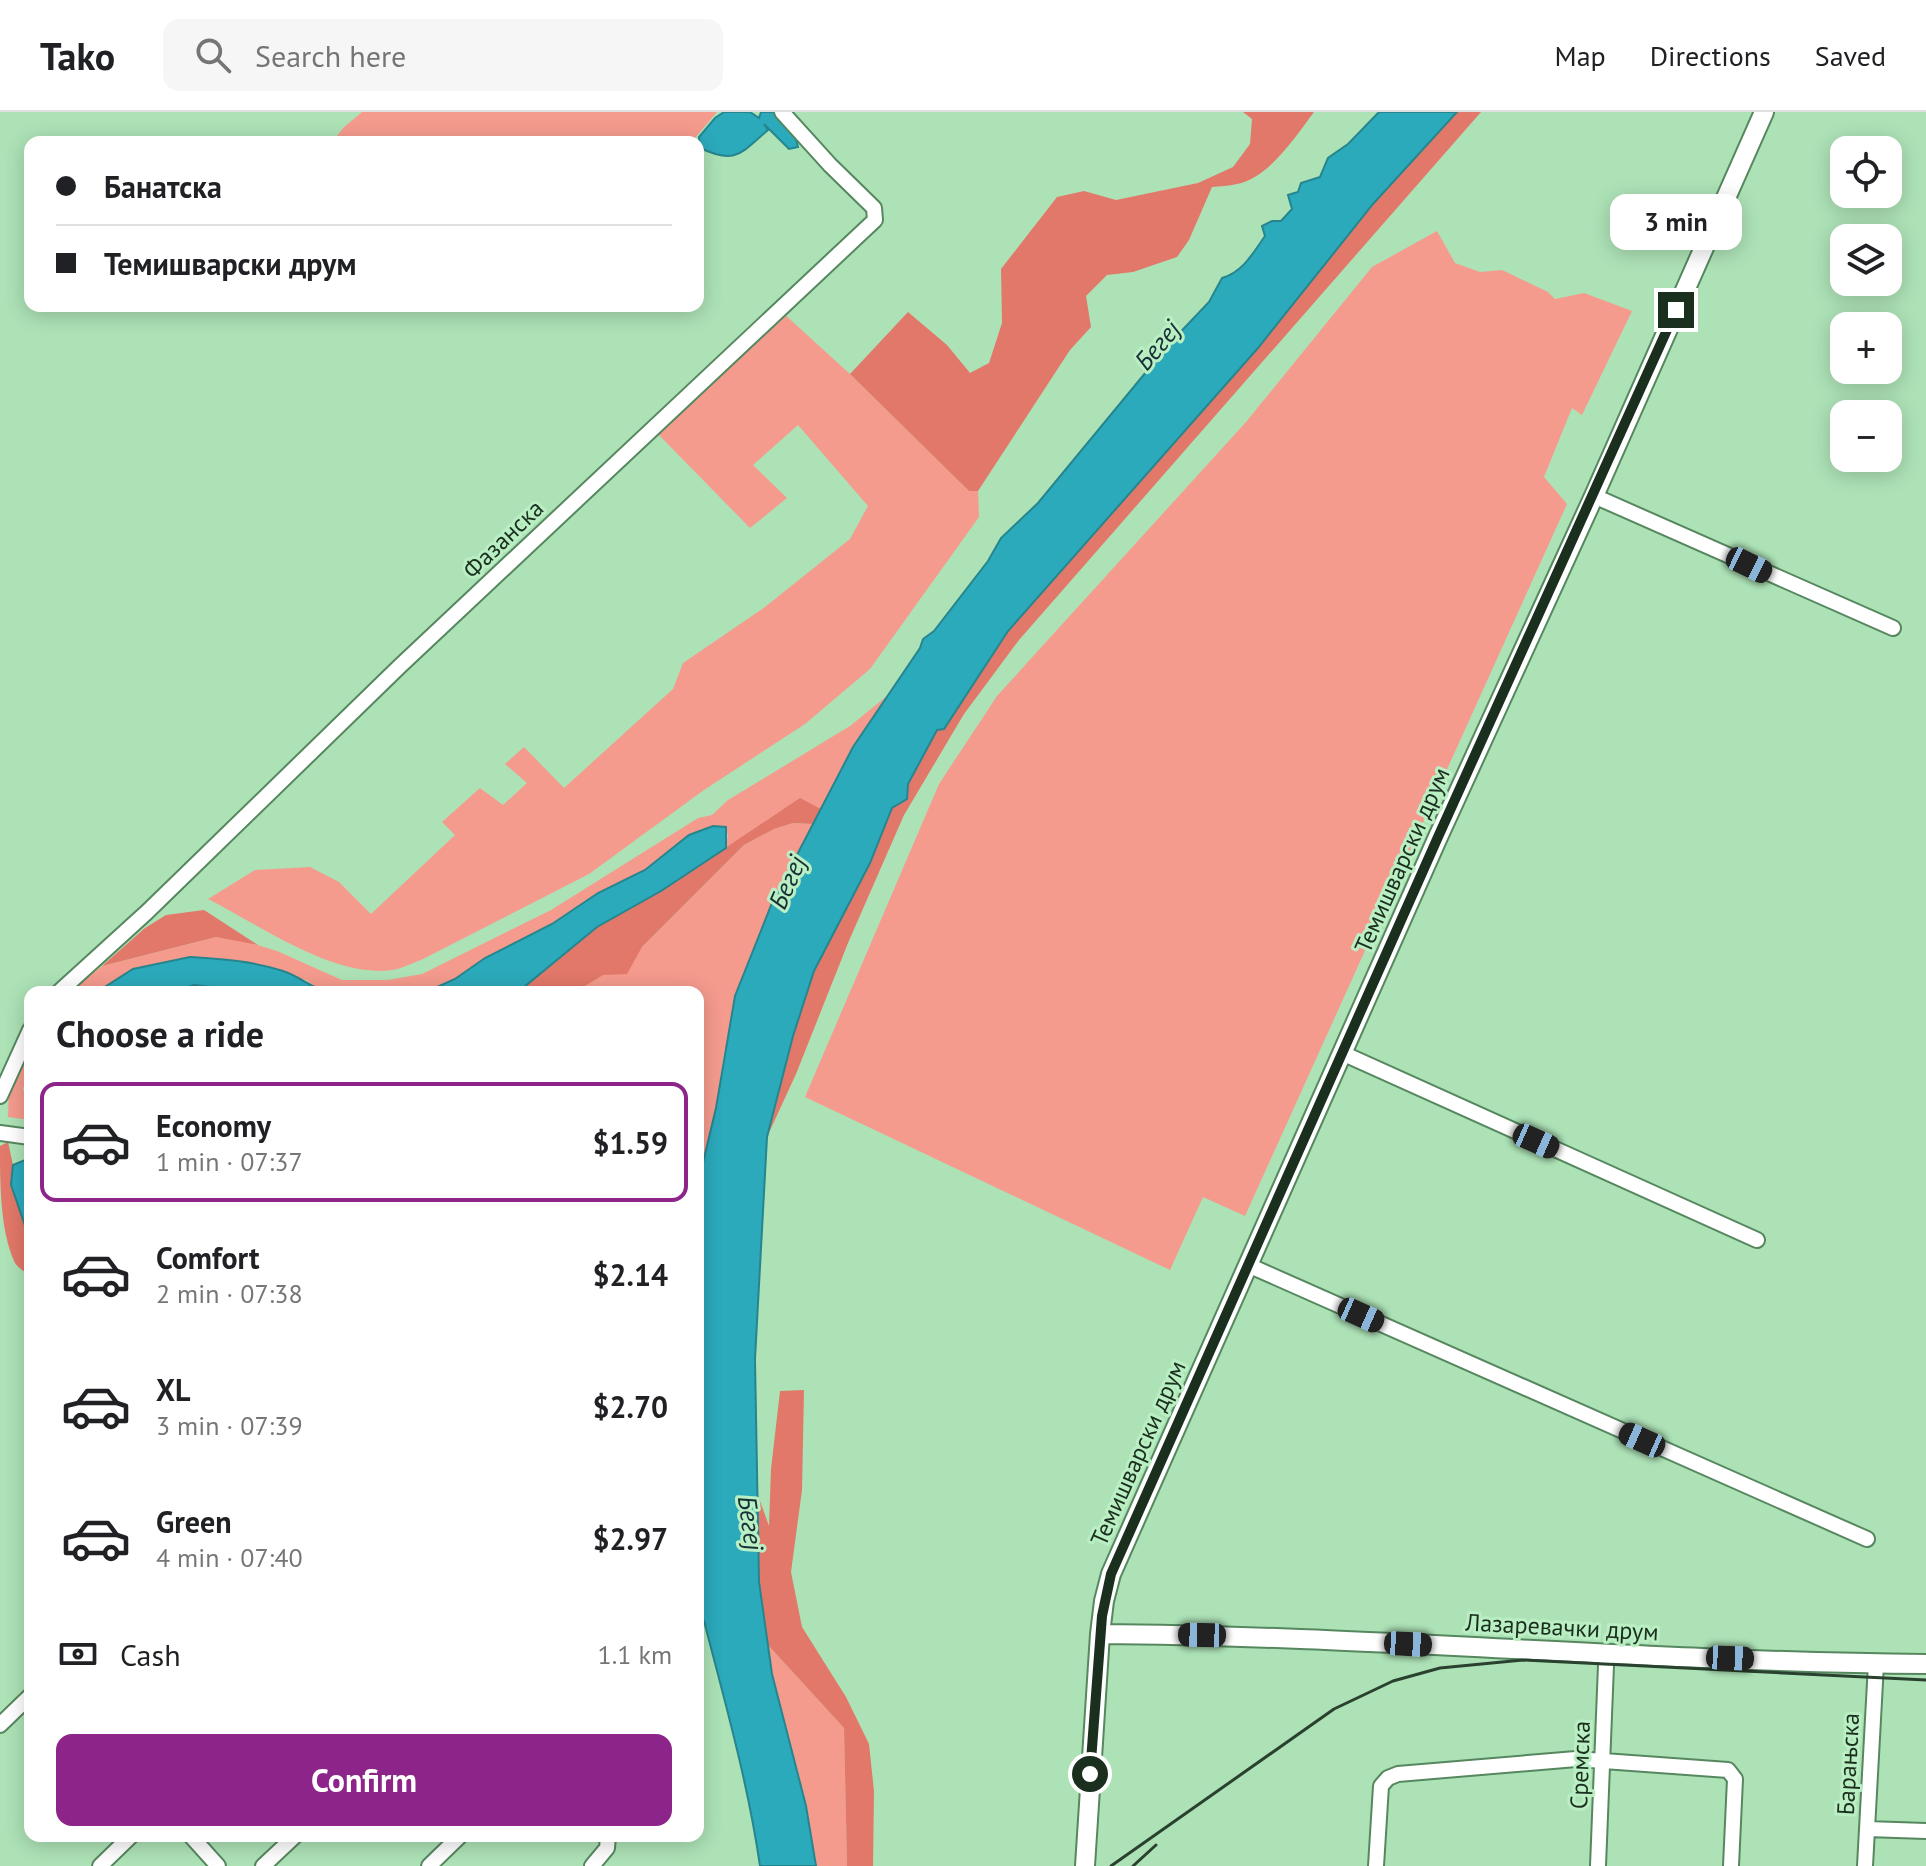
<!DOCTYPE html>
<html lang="en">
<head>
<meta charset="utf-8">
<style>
	body { margin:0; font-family:"PT Sans",sans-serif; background:#f6f6f6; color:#202124; height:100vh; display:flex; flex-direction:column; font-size:30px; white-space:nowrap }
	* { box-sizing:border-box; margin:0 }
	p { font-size:26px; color:#757577 }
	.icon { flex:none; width:44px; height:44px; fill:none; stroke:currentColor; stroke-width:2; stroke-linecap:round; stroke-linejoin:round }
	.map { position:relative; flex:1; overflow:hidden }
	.side { position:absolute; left:24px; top:874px; width:680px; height:856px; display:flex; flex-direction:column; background:#fff; border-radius:16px; box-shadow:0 4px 20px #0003 }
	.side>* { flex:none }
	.hud { position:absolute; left:24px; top:24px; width:680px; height:176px; border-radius:16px; box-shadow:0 4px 20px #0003; display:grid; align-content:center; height:176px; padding:0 32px; background:#fff }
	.buttons { position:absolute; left:1830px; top:24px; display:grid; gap:16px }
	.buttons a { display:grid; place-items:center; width:72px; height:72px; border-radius:16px; background:#fff; box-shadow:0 4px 20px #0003; font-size:40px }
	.end { position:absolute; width:36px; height:36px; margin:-18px; border:10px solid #1b2f1f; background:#fff; box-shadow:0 0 0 4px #fff }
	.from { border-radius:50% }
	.bubble { position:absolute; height:56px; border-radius:16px; background:#fff; box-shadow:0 4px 20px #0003; font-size:26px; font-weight:600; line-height:56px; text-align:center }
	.car { position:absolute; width:24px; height:48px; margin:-24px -12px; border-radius:10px; box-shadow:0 0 6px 2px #0007; background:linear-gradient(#222 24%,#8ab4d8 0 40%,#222 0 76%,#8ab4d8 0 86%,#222 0) }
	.hud b { display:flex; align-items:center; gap:28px; height:76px; font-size:30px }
	.hud b+b { border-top:2px solid #e0e0e0 }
	.hud i { width:20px; height:20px; background:#202124 }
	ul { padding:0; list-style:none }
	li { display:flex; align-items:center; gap:24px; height:120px; margin:0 16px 12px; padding:0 16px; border:4px solid transparent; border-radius:16px }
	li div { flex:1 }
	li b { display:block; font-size:30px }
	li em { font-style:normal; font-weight:600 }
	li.active { border-color:#8d2489 }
	li>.icon { width:72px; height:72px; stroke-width:1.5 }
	h2 { padding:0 32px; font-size:36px; line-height:96px }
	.pay { display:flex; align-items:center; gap:20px; height:88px; padding:0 32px; font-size:30px }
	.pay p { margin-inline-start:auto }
	.action { display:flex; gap:16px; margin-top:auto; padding:16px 32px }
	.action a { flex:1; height:92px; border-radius:16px; background:#8d2489; color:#fff; font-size:32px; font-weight:600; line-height:92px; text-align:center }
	header { display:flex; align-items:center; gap:48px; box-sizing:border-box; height:112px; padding:0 40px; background:#fff; border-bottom:2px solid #e0e0e0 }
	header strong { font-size:38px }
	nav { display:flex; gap:44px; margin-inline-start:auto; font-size:28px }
	.search { width:560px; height:72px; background:#f6f6f6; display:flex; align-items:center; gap:20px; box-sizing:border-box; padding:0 28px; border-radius:16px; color:#757577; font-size:30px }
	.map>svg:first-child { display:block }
</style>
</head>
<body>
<header>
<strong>Tako</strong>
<div class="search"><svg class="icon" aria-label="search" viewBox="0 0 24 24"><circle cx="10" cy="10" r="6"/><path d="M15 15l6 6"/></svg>Search here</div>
<nav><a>Map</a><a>Directions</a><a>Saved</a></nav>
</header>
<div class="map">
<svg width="1926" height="1754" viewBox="0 0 1926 1754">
	<rect width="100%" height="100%" fill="#ade2b6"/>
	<path fill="#f59b8d" d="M362,0H717L695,26V30H332L344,15Z
		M1437,119L1455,151L1480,160L1502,158L1548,180L1555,187L1584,181L1632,199L1582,303L1572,296L1544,365L1567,392L1245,1104L1203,1085L1170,1158L805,985L939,672L997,584L1246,310L1372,155Z
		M783,201L850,262L969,379H978L979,405L870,557L805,612L704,678L589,762L421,848C412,851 401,857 392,858C334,867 258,812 208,787L255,758L310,755L339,770L371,802L455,723L442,710L480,676L503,693L527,671L505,652L524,635L564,676L673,577L683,551L765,495L850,427L868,394L798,313L753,353L787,386L750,416L655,319Z
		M887,584L853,635L821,697L800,687L726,736L728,722L689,723L645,758L598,781L552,812L485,846L455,867L426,880H328L319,878L306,868L133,857L97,880H70L102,854L216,825L244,829L277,839L342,868H388L422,862L551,798L698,706L712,703L728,688L850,614Z
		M793,711L813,712L772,791L724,941L716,996L700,1063L698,1102V880H575L639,838L744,733L774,717Z
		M30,934V961L23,977L30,994V1008L8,1005L9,971Z
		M768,1533L844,1616L847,1754H816L806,1694L772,1562Z"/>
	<path fill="#e27869" d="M1243,0H1314C1296,24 1269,66 1237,72C1229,74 1220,74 1212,75L1189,128L1177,145L1133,160L1107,163L1086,184L1091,215L1070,238L978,379H969L850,262L908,200L947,233L970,261L989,251L1002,211L1001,157L1057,85L1084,79L1116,88L1198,71L1233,55L1250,32L1252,7Z
		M1457,0H1481L1019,528L964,602L904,703L848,831L796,962L767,1025L793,924L814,859L870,751L892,696L937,618L944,617L1008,519L1373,92Z
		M800,686L821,697L813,712L793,711L774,717L744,733L642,835L627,862L603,863L575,880H510L524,875L597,815L661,779Z
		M204,798L258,833L216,825L102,854L145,816L166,803Z
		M8,1030L13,1053L11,1073L30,1128V1163C25,1160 18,1156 15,1151C0,1119 0,1071 0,1034Z
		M804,1278L802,1378L791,1460L802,1515L846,1585L869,1632L874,1679L873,1754H847L844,1616L768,1533L759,1470L756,1378L769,1414L771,1357L780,1279Z"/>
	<path fill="#2baabc" stroke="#26858d" stroke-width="2" d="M724,0H750L759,6L761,0H777L796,27L798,35L789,37L764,12L768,18C741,41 736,53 700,36L699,25L715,6Z
		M1379,0H1457L1373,92L1258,236L1008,519L944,617L937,618L908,672L907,687L892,696L870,751L814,859L793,924L767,1025L755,1247L759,1470L772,1562L806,1694L816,1754H760C748,1671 725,1590 704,1509L698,1507L700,1063L716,996L735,884L772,791L853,635L920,536L923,527L934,519L988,449L1001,426L1038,391L1170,231L1209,190L1222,166C1243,160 1253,141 1265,124L1262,114L1272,109H1281L1292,97L1288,83L1298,80L1301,71L1320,65L1328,46L1348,32Z
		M713,714L726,715V736L661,779L597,815L524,875L510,880H426L455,867L485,846L552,812L598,781L645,758L689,723Z
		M190,845C221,847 253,849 283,859C299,864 313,877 328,880H254L194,873L173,880H97L133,857Z
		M25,1048L30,1051V1128L11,1073L13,1053Z"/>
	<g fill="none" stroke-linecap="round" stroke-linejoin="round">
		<defs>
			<path id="minor" d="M1594,384L1893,516
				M59,880L147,800L400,554L875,108L874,96L830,53L782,0
				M1342,941L1757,1128
				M0,984L30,918
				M0,1021L30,1025
				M1248,1153L1867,1427
				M0,1613L30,1584
				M1867,1717L1926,1719
				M191,1724L218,1754
				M100,1754L131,1724
				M263,1754L295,1724
				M429,1754L460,1724
				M592,1754L607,1736L608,1724
				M1376,1754L1381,1674L1388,1666L1398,1662L1576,1647L1728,1658L1735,1667L1731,1754
				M1598,1754L1606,1553
				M1865,1754L1876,1552"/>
			<path id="major" d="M1100,1522C1376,1524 1651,1550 1926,1552
				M1085,1754L1100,1522L1104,1489L1111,1462L1438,725L1594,384L1764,0"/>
		</defs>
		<use href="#minor" stroke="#56875f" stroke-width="18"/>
		<use href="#major" stroke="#56875f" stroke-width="22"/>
		<use href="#minor" stroke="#fff" stroke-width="14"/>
		<use href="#major" stroke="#fff" stroke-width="18"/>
		<path stroke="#2a412f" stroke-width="3" d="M1111,1754L1334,1597L1393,1569L1440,1556L1523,1548L1926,1568
			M1133,1754L1156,1733"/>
	</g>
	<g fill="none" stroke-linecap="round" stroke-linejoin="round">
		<path stroke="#1b2f1f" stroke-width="10" d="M1090,1662L1102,1504L1111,1462L1438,725L1676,198"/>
	</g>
	<g text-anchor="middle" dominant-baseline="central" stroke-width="6" stroke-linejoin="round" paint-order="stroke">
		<g font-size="24" fill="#1b2f1f" stroke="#baefc3">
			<text transform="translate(503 427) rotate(-44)">Фазанска</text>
			<text transform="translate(1402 748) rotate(-66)">Темишварски друм</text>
			<text transform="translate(1138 1341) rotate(-66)">Темишварски друм</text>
			<text transform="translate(1562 1515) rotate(3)">Лазаревачки друм</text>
			<text transform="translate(1848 1652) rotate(-87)">Барањска</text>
			<text transform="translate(1580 1653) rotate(-88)">Сремска</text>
		</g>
		<g font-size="26" font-style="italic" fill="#173136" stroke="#baefc3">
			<text transform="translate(1157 233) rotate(-50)">Бегеј</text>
			<text transform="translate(787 770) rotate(-66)">Бегеј</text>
			<text transform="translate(751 1411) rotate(82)">Бегеј</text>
		</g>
	</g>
</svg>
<div class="buttons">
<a><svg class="icon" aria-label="locate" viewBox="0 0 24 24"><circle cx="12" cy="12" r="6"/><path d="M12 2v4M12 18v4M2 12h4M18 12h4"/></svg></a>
<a><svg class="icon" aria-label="layers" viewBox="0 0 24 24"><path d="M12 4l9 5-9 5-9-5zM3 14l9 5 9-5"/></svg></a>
<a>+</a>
<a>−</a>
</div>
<i class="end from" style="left:1090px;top:1662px"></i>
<i class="end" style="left:1676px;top:198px"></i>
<div class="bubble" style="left:1610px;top:82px;width:132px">3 min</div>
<i class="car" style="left:1749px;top:453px;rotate:116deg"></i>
<i class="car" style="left:1536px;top:1029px;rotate:114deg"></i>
<i class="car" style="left:1361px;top:1203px;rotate:114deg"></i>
<i class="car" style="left:1642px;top:1328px;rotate:294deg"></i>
<i class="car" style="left:1202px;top:1523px;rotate:271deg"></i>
<i class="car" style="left:1408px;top:1532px;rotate:93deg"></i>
<i class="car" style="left:1730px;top:1546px;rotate:92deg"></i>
<div class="hud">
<b><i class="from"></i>Банатска</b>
<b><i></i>Темишварски друм</b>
</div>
<section class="side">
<h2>Choose a ride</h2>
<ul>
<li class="active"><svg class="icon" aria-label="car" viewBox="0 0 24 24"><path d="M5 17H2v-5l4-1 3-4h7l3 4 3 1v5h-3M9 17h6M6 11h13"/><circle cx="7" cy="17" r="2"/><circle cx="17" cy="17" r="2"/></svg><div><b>Economy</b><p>1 min · 07:37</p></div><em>$1.59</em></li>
<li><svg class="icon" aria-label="car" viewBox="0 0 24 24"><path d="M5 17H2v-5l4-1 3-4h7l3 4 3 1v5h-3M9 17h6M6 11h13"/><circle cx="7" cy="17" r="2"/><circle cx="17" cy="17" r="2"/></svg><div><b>Comfort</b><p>2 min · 07:38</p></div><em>$2.14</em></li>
<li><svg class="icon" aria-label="car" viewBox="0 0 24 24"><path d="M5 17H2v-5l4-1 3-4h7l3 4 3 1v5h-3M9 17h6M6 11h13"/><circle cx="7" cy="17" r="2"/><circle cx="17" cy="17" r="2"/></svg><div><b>XL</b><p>3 min · 07:39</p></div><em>$2.70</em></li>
<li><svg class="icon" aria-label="car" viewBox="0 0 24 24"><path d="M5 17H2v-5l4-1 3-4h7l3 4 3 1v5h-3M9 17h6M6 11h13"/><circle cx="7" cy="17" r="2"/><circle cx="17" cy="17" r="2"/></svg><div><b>Green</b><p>4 min · 07:40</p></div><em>$2.97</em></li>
</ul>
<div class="pay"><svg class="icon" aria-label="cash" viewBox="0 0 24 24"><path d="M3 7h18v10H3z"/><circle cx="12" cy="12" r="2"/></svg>Cash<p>1.1 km</p></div>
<div class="action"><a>Confirm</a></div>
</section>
</div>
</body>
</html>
